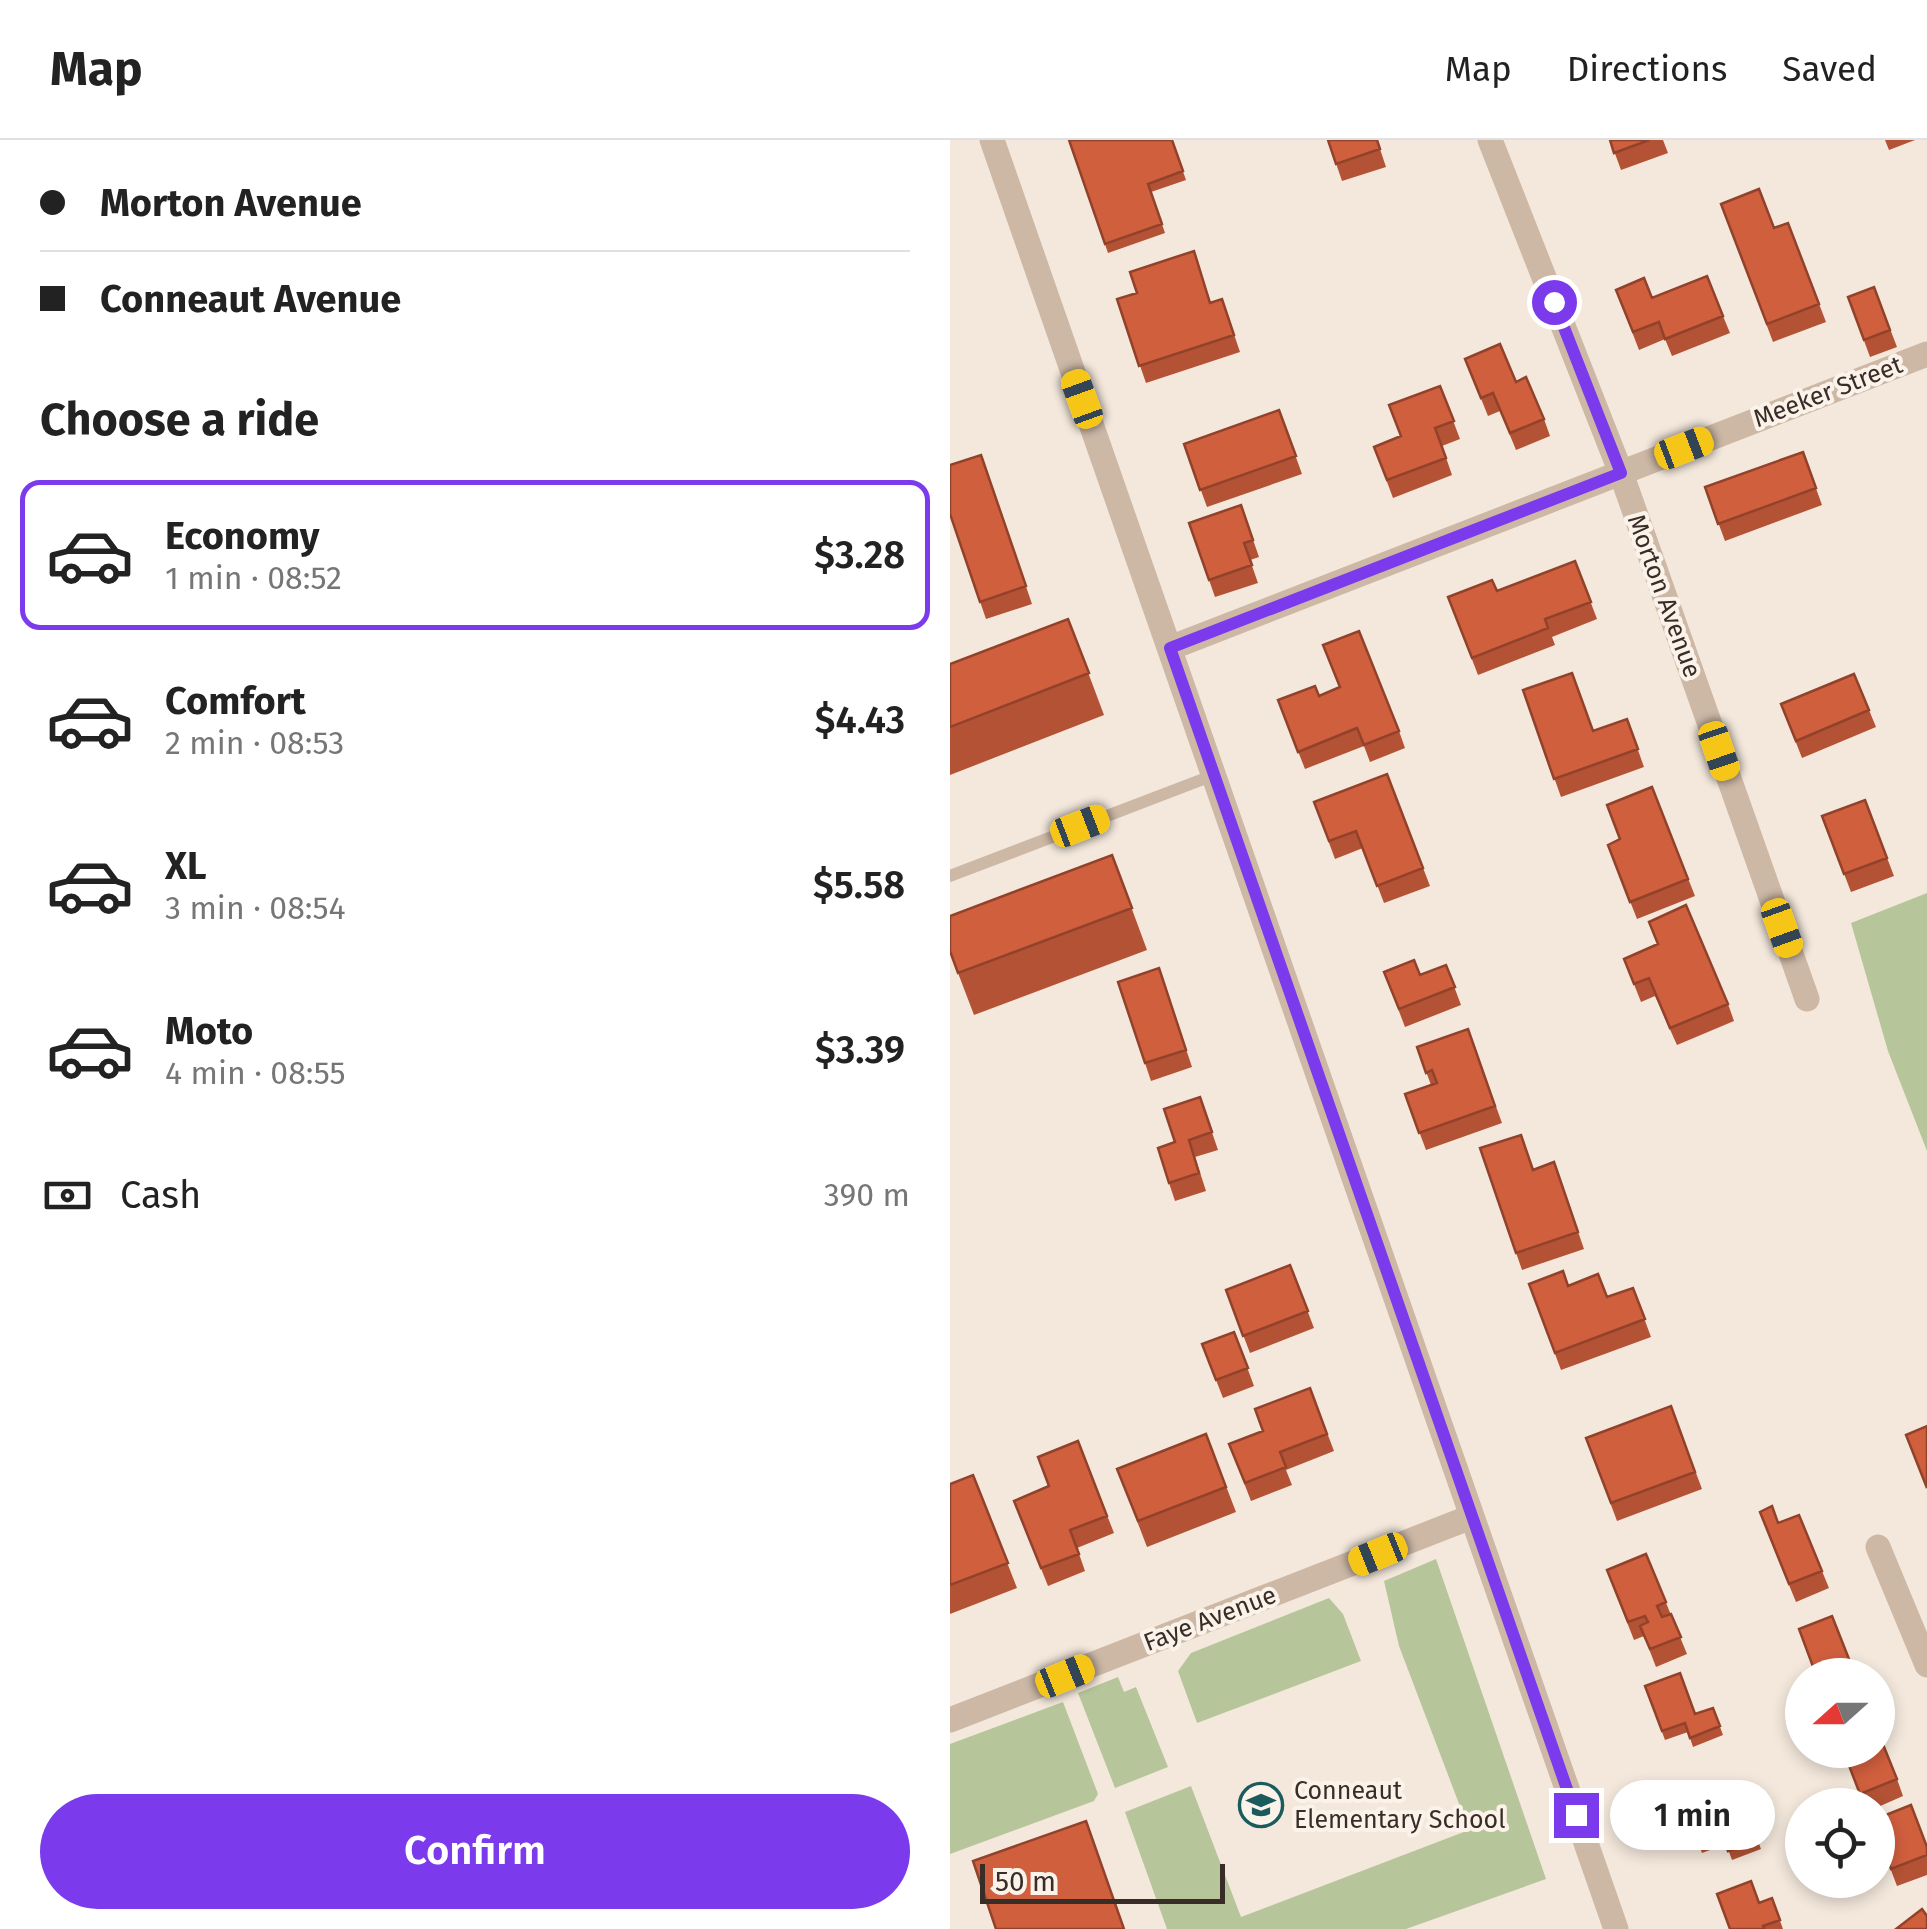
<!DOCTYPE html>
<html lang="en">
<head>
<meta charset="utf-8">
<style>
	body { margin:0; font-family:"Fira Sans",sans-serif; background:#f6f6f6; color:#222; height:100vh; display:flex; flex-direction:column; font-size:38px; white-space:nowrap }
	* { box-sizing:border-box; margin:0 }
	p { font-size:32px; color:#767676 }
	.icon { flex:none; width:55px; height:55px; fill:none; stroke:currentColor; stroke-width:2; stroke-linecap:round; stroke-linejoin:round }
	.map { position:relative; flex:1; overflow:hidden }
	.panel { display:flex; flex-direction:column; background:#fff; width:950px }
	.panel>* { flex:none }
	.top-card { display:grid; align-content:center; height:220px; padding:0 40px; background:#fff }
	.needle { width:65px; rotate:249deg }
	.fabs { position:absolute; left:835px; top:1518px; display:grid; gap:20px }
	.fabs a { display:grid; place-items:center; width:110px; height:110px; border-radius:50%; background:#fff; box-shadow:0 5px 15px #0003; font-size:50px }
	.scale { position:absolute; left:30px; bottom:25px; width:245px; box-sizing:border-box; padding-left:10px; border:5px solid #392d28; border-top:0; font-size:28px; line-height:35px; white-space:nowrap; color:#392d28; -webkit-text-stroke:8px #fbf2e9; paint-order:stroke }
	.end { position:absolute; width:45px; height:45px; margin:-22px; border:12px solid #7c3aed; background:#fff; box-shadow:0 0 0 5px #fff }
	.from { border-radius:50% }
	.bubble { position:absolute; height:70px; border-radius:35px; background:#fff; box-shadow:0 5px 15px #0003; font-size:32px; font-weight:600; line-height:70px; text-align:center }
	.car { position:absolute; width:30px; height:60px; margin:-30px -15px; border-radius:12px; box-shadow:0 0 8px 2px #0007; background:linear-gradient(#f5c518 24%,#345 0 40%,#f5c518 0 76%,#345 0 86%,#f5c518 0) }
	.top-card b { display:flex; align-items:center; gap:35px; height:95px; font-size:38px }
	.top-card b+b { border-top:2px solid #e0e0e0 }
	.top-card i { width:25px; height:25px; background:#222 }
	ul { padding:0; list-style:none }
	li { display:flex; align-items:center; gap:30px; height:150px; margin:0 20px 15px; padding:0 20px; border:5px solid transparent; border-radius:20px }
	li div { flex:1 }
	li b { display:block; font-size:38px }
	li em { font-style:normal; font-weight:600 }
	li.selected { border-color:#7c3aed }
	li>.icon { width:90px; height:90px; stroke-width:1.5 }
	h2 { padding:0 40px; font-size:45px; line-height:120px }
	.pay { display:flex; align-items:center; gap:25px; height:110px; padding:0 40px; font-size:38px }
	.pay p { margin-inline-start:auto }
	.action { display:flex; gap:20px; margin-top:auto; padding:20px 40px }
	.action a { flex:1; height:115px; border-radius:60px; background:#7c3aed; color:#fff; font-size:40px; font-weight:600; line-height:115px; text-align:center }
	header { display:flex; align-items:center; gap:60px; box-sizing:border-box; height:140px; padding:0 50px; background:#fff; border-bottom:2px solid #e0e0e0 }
	header strong { font-size:48px }
	nav { display:flex; gap:55px; margin-inline-start:auto; font-size:35px }
	main { display:flex; flex:1; min-height:0 }
	.map>svg:first-child { display:block }
</style>
</head>
<body>
<header>
<strong>Map</strong>
<nav><a>Map</a><a>Directions</a><a>Saved</a></nav>
</header>
<main>
<section class="panel">
<div class="top-card">
<b><i class="from"></i>Morton Avenue</b>
<b><i></i>Conneaut Avenue</b>
</div>
<h2>Choose a ride</h2>
<ul>
<li class="selected"><svg class="icon" aria-label="car" viewBox="0 0 24 24"><path d="M5 17H2v-5l4-1 3-4h7l3 4 3 1v5h-3M9 17h6M6 11h13"/><circle cx="7" cy="17" r="2"/><circle cx="17" cy="17" r="2"/></svg><div><b>Economy</b><p>1 min · 08:52</p></div><em>$3.28</em></li>
<li><svg class="icon" aria-label="car" viewBox="0 0 24 24"><path d="M5 17H2v-5l4-1 3-4h7l3 4 3 1v5h-3M9 17h6M6 11h13"/><circle cx="7" cy="17" r="2"/><circle cx="17" cy="17" r="2"/></svg><div><b>Comfort</b><p>2 min · 08:53</p></div><em>$4.43</em></li>
<li><svg class="icon" aria-label="car" viewBox="0 0 24 24"><path d="M5 17H2v-5l4-1 3-4h7l3 4 3 1v5h-3M9 17h6M6 11h13"/><circle cx="7" cy="17" r="2"/><circle cx="17" cy="17" r="2"/></svg><div><b>XL</b><p>3 min · 08:54</p></div><em>$5.58</em></li>
<li><svg class="icon" aria-label="car" viewBox="0 0 24 24"><path d="M5 17H2v-5l4-1 3-4h7l3 4 3 1v5h-3M9 17h6M6 11h13"/><circle cx="7" cy="17" r="2"/><circle cx="17" cy="17" r="2"/></svg><div><b>Moto</b><p>4 min · 08:55</p></div><em>$3.39</em></li>
</ul>
<div class="pay"><svg class="icon" aria-label="cash" viewBox="0 0 24 24"><path d="M3 7h18v10H3z"/><circle cx="12" cy="12" r="2"/></svg>Cash<p>390 m</p></div>
<div class="action"><a>Confirm</a></div>
</section>
<div class="map">
<svg width="977" height="1789" viewBox="0 0 977 1789">
	<rect width="100%" height="100%" fill="#f4e8dc"/>
	<path fill="#b7c59a" d="M977,753V1011L938,911L901,783Z
		M486,1419L596,1739L456,1789H217L175,1672L241,1646L291,1777L519,1690L449,1506L434,1441Z
		M379,1458L393,1474L411,1521L247,1583L228,1531L241,1513Z
		M168,1537L174,1552L186,1547L218,1627L165,1648L128,1553Z
		M113,1562L148,1654L144,1661L0,1714V1604Z"/>
	<g fill="none" stroke-linecap="round" stroke-linejoin="round">
		<path stroke="#cdb8a6" stroke-width="12" d="M0,736L264,635"/>
		<path stroke="#cdb8a6" stroke-width="25" d="M540,0L671,333L857,859
			M220,508L977,214
			M928,1407L977,1525
			M0,1580L521,1377"/>
		<path stroke="#cdb8a6" stroke-width="25" d="M42,0L666,1789"/>
	</g>
	<path fill="#b35235" d="M119,0H222L236,40L201,52L215,93L158,113Z
		M378,0H427L436,27L392,41Z
		M660,0H713L718,13L671,30Z
		M935,0H965L939,10Z
		M771,64L824,88L838,83L876,182L823,202Z
		M244,111L261,163L272,159L290,212L196,243L167,159L187,153Z
		M924,147L947,207L920,217L898,157Z
		M666,150L773,176L780,193L722,216L715,199L689,210Z
		M515,219L566,242L594,279L600,296L566,310L550,271L538,276Z
		M490,246L510,299L492,306L502,335L443,358L424,307L451,297Z
		M329,270L352,334L257,367L234,304Z
		M853,312L872,365L775,401L755,347Z
		M31,315L82,464L36,479L0,374Z
		M291,365L309,417L300,420L308,443L265,457L239,383Z
		M625,421L647,479L602,497L605,505L528,535L498,457L547,451Z
		M118,479L154,575L0,635V524Z
		M573,550L643,591L677,579L694,627L611,657Z
		M369,556L449,591L455,608L420,622L414,606L355,629L328,560Z
		M831,564L919,570L926,587L852,618Z
		M437,634L480,746L434,763L413,708L385,719L364,662Z
		M702,647L745,756L687,779L658,705L670,700Z
		M915,660L944,736L901,752L872,676Z
		M162,715L197,810L24,875L0,812Z
		M674,819L778,864L784,881L727,905L705,856L691,862Z
		M496,825L511,865L455,887L434,832L470,835Z
		M209,828L242,927L201,941L168,842Z
		M518,889L552,983L476,1010L455,954L481,945L467,907Z
		M250,957L268,1010L245,1017L256,1051L225,1061L219,1043L225,1002Z
		M530,1008L583,1030L604,1022L634,1109L572,1130Z
		M340,1125L364,1188L300,1213L276,1150Z
		M579,1144L618,1146L657,1157L683,1148L701,1197L611,1230Z
		M284,1192L304,1246L273,1258L252,1204Z
		M360,1248L384,1311L336,1330L342,1345L301,1361L279,1304L313,1292Z
		M721,1266L752,1349L667,1381L636,1298Z
		M256,1294L286,1372L197,1407L167,1329Z
		M128,1301L164,1393L127,1408L135,1431L98,1446L64,1361L99,1347Z
		M23,1335L67,1448L0,1474V1344Z
		M828,1383L872,1431L879,1448L846,1462L816,1389Z
		M696,1414L737,1514L706,1527L694,1496L684,1500L663,1447Z
		M882,1476L904,1535H866L849,1489Z
		M695,1546L745,1574L763,1568L773,1595L743,1607L738,1592L715,1600Z
		M892,1610L947,1639L953,1656L928,1667V1665H914Z
		M732,1658L784,1690L802,1684L811,1709L782,1720L776,1704L752,1713Z
		M928,1696L977,1707V1735L947,1746Z
		M822,1758L833,1789H780L809,1763Z"/>
	<path fill="#d05f3e" stroke="#92422b" stroke-width="2.5" d="M119,0H222L233,31L198,44L212,84L155,104Z
		M378,0H427L430,9L386,24Z
		M660,0H699L664,13Z
		M809,49L824,88L838,83L869,164L817,184L771,64Z
		M244,111L260,163L272,159L284,195L189,226L167,159L187,153L180,132Z
		M757,136L773,176L715,199L709,182L683,192L666,150L694,138L702,158Z
		M924,147L940,190L914,200L898,157Z
		M550,204L566,242L576,237L594,279L560,293L543,253L531,258L515,219Z
		M490,246L504,281L485,288L496,318L437,340L424,307L451,296L439,265Z
		M329,270L346,316L250,350L234,304Z
		M853,312L866,348L768,384L755,347Z
		M31,315L76,446L30,462L0,374V325Z
		M291,365L303,400L294,403L302,425L259,440L239,383Z
		M625,421L641,462L595,479L598,488L522,518L498,457L542,440L547,451Z
		M118,479L139,533L0,587V524Z
		M409,491L449,591L414,605L407,588L348,612L328,560L365,546L369,556L390,547L373,505Z
		M622,533L643,591L677,579L688,609L604,639L573,550Z
		M904,534L919,570L846,601L831,564Z
		M437,634L473,728L427,746L406,691L379,701L364,662Z
		M702,647L738,739L680,762L658,705L670,699L657,665Z
		M915,660L937,718L894,734L872,676Z
		M162,715L182,768L8,833L0,811V776Z
		M736,765L778,864L720,888L699,838L684,844L674,819L708,804L699,782Z
		M464,820L470,835L496,825L505,847L449,869L434,832Z
		M209,828L236,910L195,923L168,842Z
		M518,889L545,966L469,993L455,954L487,943L482,930L476,933L467,907Z
		M250,957L262,992L239,1000L249,1033L219,1043L208,1008L225,1002L214,969Z
		M571,995L583,1030L604,1022L628,1092L566,1113L530,1008Z
		M340,1125L358,1171L293,1196L276,1150Z
		M613,1131L618,1146L648,1134L657,1157L683,1148L695,1179L605,1213L579,1144Z
		M284,1192L298,1228L266,1240L252,1204Z
		M360,1248L377,1294L330,1312L336,1327L295,1343L279,1304L313,1291L305,1269Z
		M721,1266L745,1332L661,1363L636,1298Z
		M977,1286V1348L956,1295Z
		M256,1294L276,1347L188,1381L167,1329Z
		M128,1301L157,1376L120,1390L129,1414L91,1428L64,1361L99,1346L88,1317Z
		M23,1335L58,1423L0,1445V1344Z
		M822,1366L828,1383L849,1375L872,1431L839,1444L810,1372Z
		M696,1414L716,1462L707,1466L712,1477L721,1474L731,1497L700,1509L690,1486L698,1482L695,1476L678,1482L657,1430Z
		M882,1476L899,1519L865,1532L849,1489Z
		M730,1533L745,1574L763,1568L770,1586L740,1598L735,1583L712,1591L695,1546Z
		M928,1592L947,1639L910,1654L893,1610H928Z
		M768,1646L784,1690L802,1684L807,1700L778,1711L773,1695L748,1704L732,1658Z
		M961,1665L977,1707V1715L941,1729L928,1695V1678Z
		M136,1681L174,1789H46L23,1721Z
		M801,1741L809,1763L822,1758L830,1780L813,1786L815,1789H780L767,1754Z
		M972,1769L977,1776V1789H946Z"/>
	<g fill="none" stroke-linecap="round" stroke-linejoin="round">
		<path stroke="#7c3aed" stroke-width="12" d="M604,162L671,333L220,508L626,1675"/>
	</g>
	<defs>
		<symbol id="school-ring" viewBox="-11 -11 22 22"><circle r="9.5" fill="#fbf2e9" stroke="#1a5b5e" stroke-width="1.5"/><path d="M0-5L7-2L0 1L-7-2ZM-4 1L0 2.5L4 1V4Q0 6-4 4Z" fill="#1a5b5e"/></symbol>
	</defs>
	<g fill-rule="evenodd">
		<use href="#school-ring" x="286" y="1640" width="50" height="50"/>
	</g>
	<g text-anchor="middle" dominant-baseline="central" stroke-width="8" stroke-linejoin="round" paint-order="stroke">
		<g font-size="25" fill="#392d28" stroke="#fbf2e9">
			<text transform="translate(878 252) rotate(-21)">Meeker Street</text>
			<text transform="translate(714 456) rotate(70)">Morton Avenue</text>
			<text transform="translate(260 1479) rotate(-21)">Faye Avenue</text>
		</g>
		<g font-size="25" fill="#392d28" stroke="#fbf2e9" text-anchor="start">
			<text x="344" y="1651">Conneaut<tspan x="344" dy="29">Elementary School</tspan></text>
		</g>
	</g>
</svg>
<div class="fabs">
<a><svg class="needle" viewBox="-14 -14 28 28"><path d="M0-13l5 13h-10z" fill="#e53935"/><path d="M0 13l5-13h-10z" fill="#767676"/></svg></a>
<a><svg class="icon" aria-label="locate" viewBox="0 0 24 24"><circle cx="12" cy="12" r="6"/><path d="M12 2v4M12 18v4M2 12h4M18 12h4"/></svg></a>
</div>
<div class="scale">50 m</div>
<i class="end from" style="left:604px;top:162px"></i>
<i class="end" style="left:626px;top:1675px"></i>
<div class="bubble" style="left:660px;top:1640px;width:165px">1 min</div>
<i class="car" style="left:132px;top:259px;rotate:340deg"></i>
<i class="car" style="left:734px;top:308px;rotate:69deg"></i>
<i class="car" style="left:769px;top:611px;rotate:161deg"></i>
<i class="car" style="left:130px;top:686px;rotate:69deg"></i>
<i class="car" style="left:832px;top:788px;rotate:160deg"></i>
<i class="car" style="left:428px;top:1414px;rotate:248deg"></i>
<i class="car" style="left:115px;top:1536px;rotate:68deg"></i>
</div>
</main>
</body>
</html>
